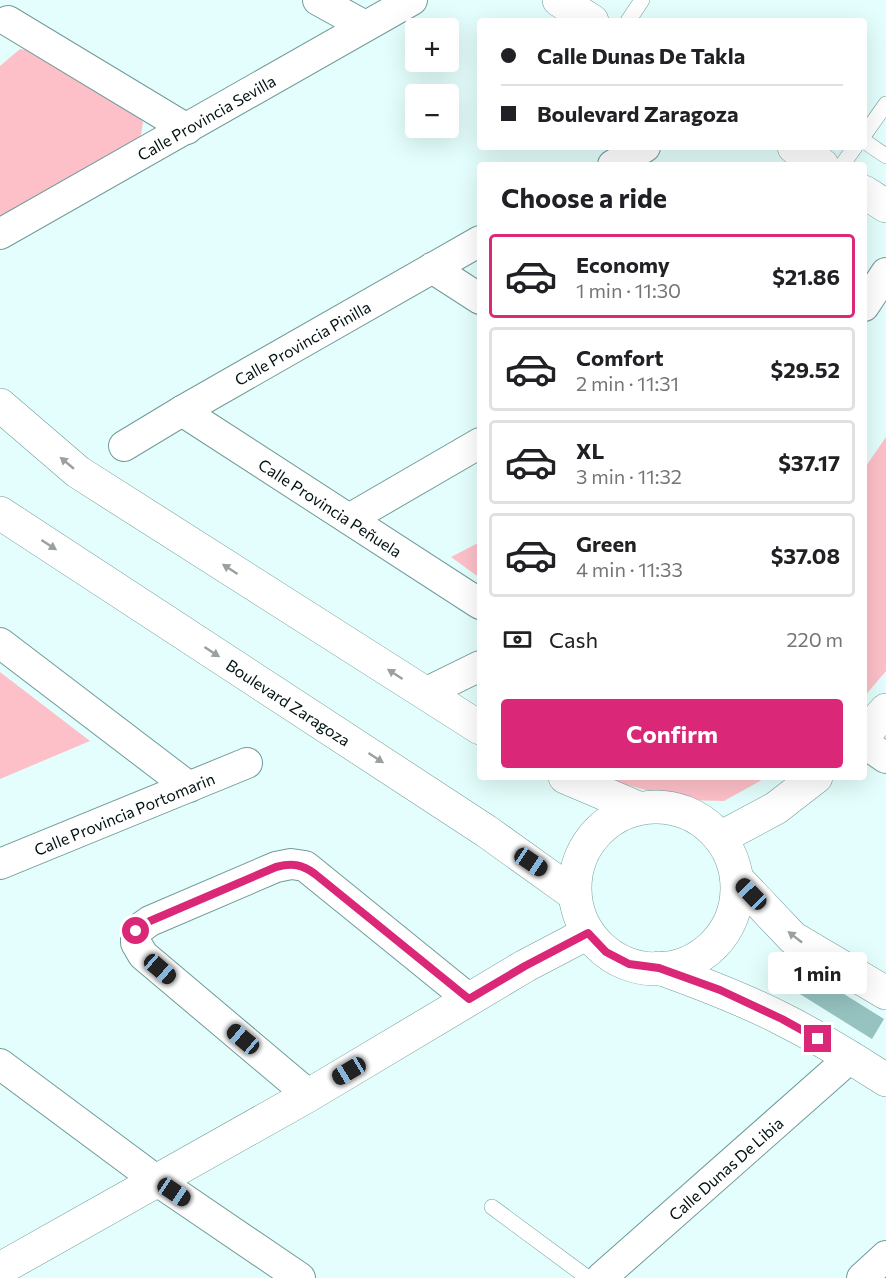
<!DOCTYPE html>
<html lang="en">
<head>
<meta charset="utf-8">
<style>
	body { margin:0; font-family:Commissioner,sans-serif; background:#f2f2f2; color:#202124; height:100vh; display:flex; flex-direction:column; font-size:22px; white-space:nowrap }
	* { box-sizing:border-box; margin:0 }
	p { font-size:20px; color:#757577 }
	.icon { flex:none; width:33px; height:33px; fill:none; stroke:currentColor; stroke-width:2; stroke-linecap:round; stroke-linejoin:round }
	.map { position:relative; flex:1; overflow:hidden }
	.details { position:absolute; left:477px; top:162px; width:390px; height:618px; display:flex; flex-direction:column; background:#fff; border-radius:6px; box-shadow:0 6px 24px #0002 }
	.details>* { flex:none }
	.banner { position:absolute; left:477px; top:18px; width:390px; height:132px; border-radius:6px; box-shadow:0 6px 24px #0002; display:grid; align-content:center; height:132px; padding:0 24px; background:#fff }
	.controls { position:absolute; left:405px; top:18px; display:grid; gap:12px }
	.controls a { display:grid; place-items:center; width:54px; height:54px; border-radius:6px; background:#fff; box-shadow:0 6px 24px #0002; font-size:30px }
	.end { position:absolute; width:27px; height:27px; margin:-14px; border:8px solid #db2777; background:#fff; box-shadow:0 0 0 3px #fff }
	.from { border-radius:50% }
	.bubble { position:absolute; height:42px; border-radius:6px; background:#fff; box-shadow:0 6px 24px #0002; font-size:20px; font-weight:700; line-height:42px; text-align:center }
	.car { position:absolute; width:18px; height:36px; margin:-18px -9px; border-radius:8px; box-shadow:0 0 4px 2px #0007; background:linear-gradient(#222 24%,#8ab4d8 0 40%,#222 0 76%,#8ab4d8 0 86%,#222 0) }
	.banner b { display:flex; align-items:center; gap:21px; height:57px; font-size:22px }
	.banner b+b { border-top:2px solid #e0e0e0 }
	.banner i { width:15px; height:15px; background:#202124 }
	ul { padding:0; list-style:none }
	li { display:flex; align-items:center; gap:18px; height:84px; margin:0 12px 9px; padding:0 12px; border:3px solid #e0e0e0; border-radius:6px }
	li div { flex:1 }
	li b { display:block; font-size:22px }
	li em { font-style:normal; font-weight:700 }
	li.on { border-color:#db2777 }
	li>.icon { width:54px; height:54px; stroke-width:1.5 }
	h2 { padding:0 24px; font-size:27px; line-height:72px }
	.pay { display:flex; align-items:center; gap:15px; height:66px; padding:0 24px; font-size:22px }
	.pay p { margin-inline-start:auto }
	.cta { display:flex; gap:12px; margin-top:auto; padding:12px 24px }
	.cta a { flex:1; height:69px; border-radius:6px; background:#db2777; color:#fff; font-size:24px; font-weight:700; line-height:69px; text-align:center }
	.map>svg:first-child { display:block }
</style>
</head>
<body>
<div class="map">
<svg width="886" height="1278" viewBox="0 0 886 1278">
	<rect width="100%" height="100%" fill="#e3fefc"/>
	<path fill="#fdc0c8" d="M20,49L31,51L130,105L143,122L141,135L132,149L0,218V66Z
		M886,437V671L864,697V469Z
		M480,542V578L451,557Z
		M0,672L90,741L0,779Z
		M597,777H767L724,801L684,800Z"/>
	<path fill="#96c3c0" d="M799,966L884,1019L872,1039L787,986Z"/>
	<g fill="none" stroke-linecap="round" stroke-linejoin="round">
		<defs>
			<path id="lane" d="M628,21L642,0
				M864,135L886,104
				M864,141L886,156
				M842,165L855,147
				M492,1207L588,1278"/>
			<g id="street">
				<path d="M318,0L365,26"/>
				<path d="M8,21L187,129"/>
				<path d="M613,165L645,147"/>
				<path id="s1" d="M0,234L412,0"/>
				<path d="M432,268L480,299"/>
				<path d="M864,306L886,273"/>
				<path id="s2" d="M182,411L480,604"/>
				<path id="s3" d="M124,446L182,411L480,241"/>
				<path d="M349,519L480,443"/>
				<path d="M0,643L189,787"/>
				<path d="M425,693L480,666"/>
				<path d="M864,743L886,758"/>
				<path id="s4" d="M0,864L247,763"/>
				<path d="M0,1064L156,1180L300,1278"/>
				<path d="M309,1095L143,955L136,943V931L150,921L276,867L291,864L305,866L469,999"/>
				<path id="s5" d="M601,1278L851,1057"/>
				<path d="M862,1278L886,1256"/>
			</g>
			<g id="secondary">
				<path d="M559,0L592,21"/>
				<path d="M794,147L822,165"/>
				<path d="M864,192L886,206"/>
				<path d="M0,405L78,472L480,728"/>
				<path id="s6" d="M0,513L486,831L574,894"/>
				<path d="M864,735L886,710"/>
				<path d="M565,777L638,808"/>
				<circle cx="656" cy="888" r="81"/>
				<path d="M720,838L776,808L816,777"/>
				<path d="M737,879L793,938L886,993"/>
				<path d="M659,968C701,983 743,999 782,1019C818,1037 852,1058 886,1080"/>
				<path d="M0,1269L309,1095L525,966L588,933"/>
			</g>
		</defs>
		<use href="#lane" stroke="#709b99" stroke-width="16"/>
		<use href="#street" stroke="#709b99" stroke-width="32"/>
		<use href="#secondary" stroke="#709b99" stroke-width="34"/>
		<use href="#lane" stroke="#fff" stroke-width="15"/>
		<use href="#street" stroke="#fff" stroke-width="30"/>
		<use href="#secondary" stroke="#fff" stroke-width="33"/>
	</g>
	<defs><path id="oneway-solid" d="M-6-.8H1V-3.2L6.5 0L1 3.2V.8H-6Z" transform="scale(1.5)"/></defs>
	<g fill="#9aa0a0">
		<use href="#oneway-solid" transform="translate(67 463) rotate(-140)"/>
		<use href="#oneway-solid" transform="translate(49 545) rotate(33)"/>
		<use href="#oneway-solid" transform="translate(230 569) rotate(-147)"/>
		<use href="#oneway-solid" transform="translate(212 652) rotate(33)"/>
		<use href="#oneway-solid" transform="translate(395 674) rotate(-147)"/>
		<use href="#oneway-solid" transform="translate(376 758) rotate(33)"/>
		<use href="#oneway-solid" transform="translate(795 937) rotate(-142)"/>
	</g>
	<g fill="none" stroke-linecap="round" stroke-linejoin="round">
		<path stroke="#db2777" stroke-width="8" d="M136,931L150,921L276,867C292,863 302,864 315,874L469,999L525,966L588,933L606,952L629,964L659,968L720,990L782,1019L818,1039"/>
	</g>
	<g text-anchor="middle" dominant-baseline="central" stroke-width="4.5" stroke-linejoin="round" paint-order="stroke">
		<g font-size="16" fill="#021111" stroke="#fff">
			<text stroke="none"><textPath href="#s1" startOffset="237">Calle Provincia Sevilla</textPath></text>
			<text stroke="none"><textPath href="#s3" startOffset="206">Calle Provincia Pinilla</textPath></text>
			<text stroke="none"><textPath href="#s2" startOffset="177">Calle Provincia Peñuela</textPath></text>
			<text stroke="none"><textPath href="#s6" startOffset="345">Boulevard Zaragoza</textPath></text>
			<text stroke="none"><textPath href="#s4" startOffset="134">Calle Provincia Portomarin</textPath></text>
			<text stroke="none"><textPath href="#s5" startOffset="166">Calle Dunas De Libia</textPath></text>
		</g>
	</g>
</svg>
<div class="controls">
<a>+</a>
<a>−</a>
</div>
<i class="end from" style="left:136px;top:931px"></i>
<i class="end" style="left:818px;top:1039px"></i>
<div class="bubble" style="left:768px;top:952px;width:99px">1 min</div>
<i class="car" style="left:531px;top:862px;rotate:124deg"></i>
<i class="car" style="left:751px;top:894px;rotate:316deg"></i>
<i class="car" style="left:160px;top:969px;rotate:131deg"></i>
<i class="car" style="left:243px;top:1039px;rotate:310deg"></i>
<i class="car" style="left:349px;top:1071px;rotate:239deg"></i>
<i class="car" style="left:174px;top:1192px;rotate:124deg"></i>
<div class="banner">
<b><i class="from"></i>Calle Dunas De Takla</b>
<b><i></i>Boulevard Zaragoza</b>
</div>
<section class="details">
<h2>Choose a ride</h2>
<ul>
<li class="on"><svg class="icon" aria-label="car" viewBox="0 0 24 24"><path d="M5 17H2v-5l4-1 3-4h7l3 4 3 1v5h-3M9 17h6M6 11h13"/><circle cx="7" cy="17" r="2"/><circle cx="17" cy="17" r="2"/></svg><div><b>Economy</b><p>1 min · 11:30</p></div><em>$21.86</em></li>
<li><svg class="icon" aria-label="car" viewBox="0 0 24 24"><path d="M5 17H2v-5l4-1 3-4h7l3 4 3 1v5h-3M9 17h6M6 11h13"/><circle cx="7" cy="17" r="2"/><circle cx="17" cy="17" r="2"/></svg><div><b>Comfort</b><p>2 min · 11:31</p></div><em>$29.52</em></li>
<li><svg class="icon" aria-label="car" viewBox="0 0 24 24"><path d="M5 17H2v-5l4-1 3-4h7l3 4 3 1v5h-3M9 17h6M6 11h13"/><circle cx="7" cy="17" r="2"/><circle cx="17" cy="17" r="2"/></svg><div><b>XL</b><p>3 min · 11:32</p></div><em>$37.17</em></li>
<li><svg class="icon" aria-label="car" viewBox="0 0 24 24"><path d="M5 17H2v-5l4-1 3-4h7l3 4 3 1v5h-3M9 17h6M6 11h13"/><circle cx="7" cy="17" r="2"/><circle cx="17" cy="17" r="2"/></svg><div><b>Green</b><p>4 min · 11:33</p></div><em>$37.08</em></li>
</ul>
<div class="pay"><svg class="icon" aria-label="cash" viewBox="0 0 24 24"><path d="M3 7h18v10H3z"/><circle cx="12" cy="12" r="2"/></svg>Cash<p>220 m</p></div>
<div class="cta"><a>Confirm</a></div>
</section>
</div>
</body>
</html>
